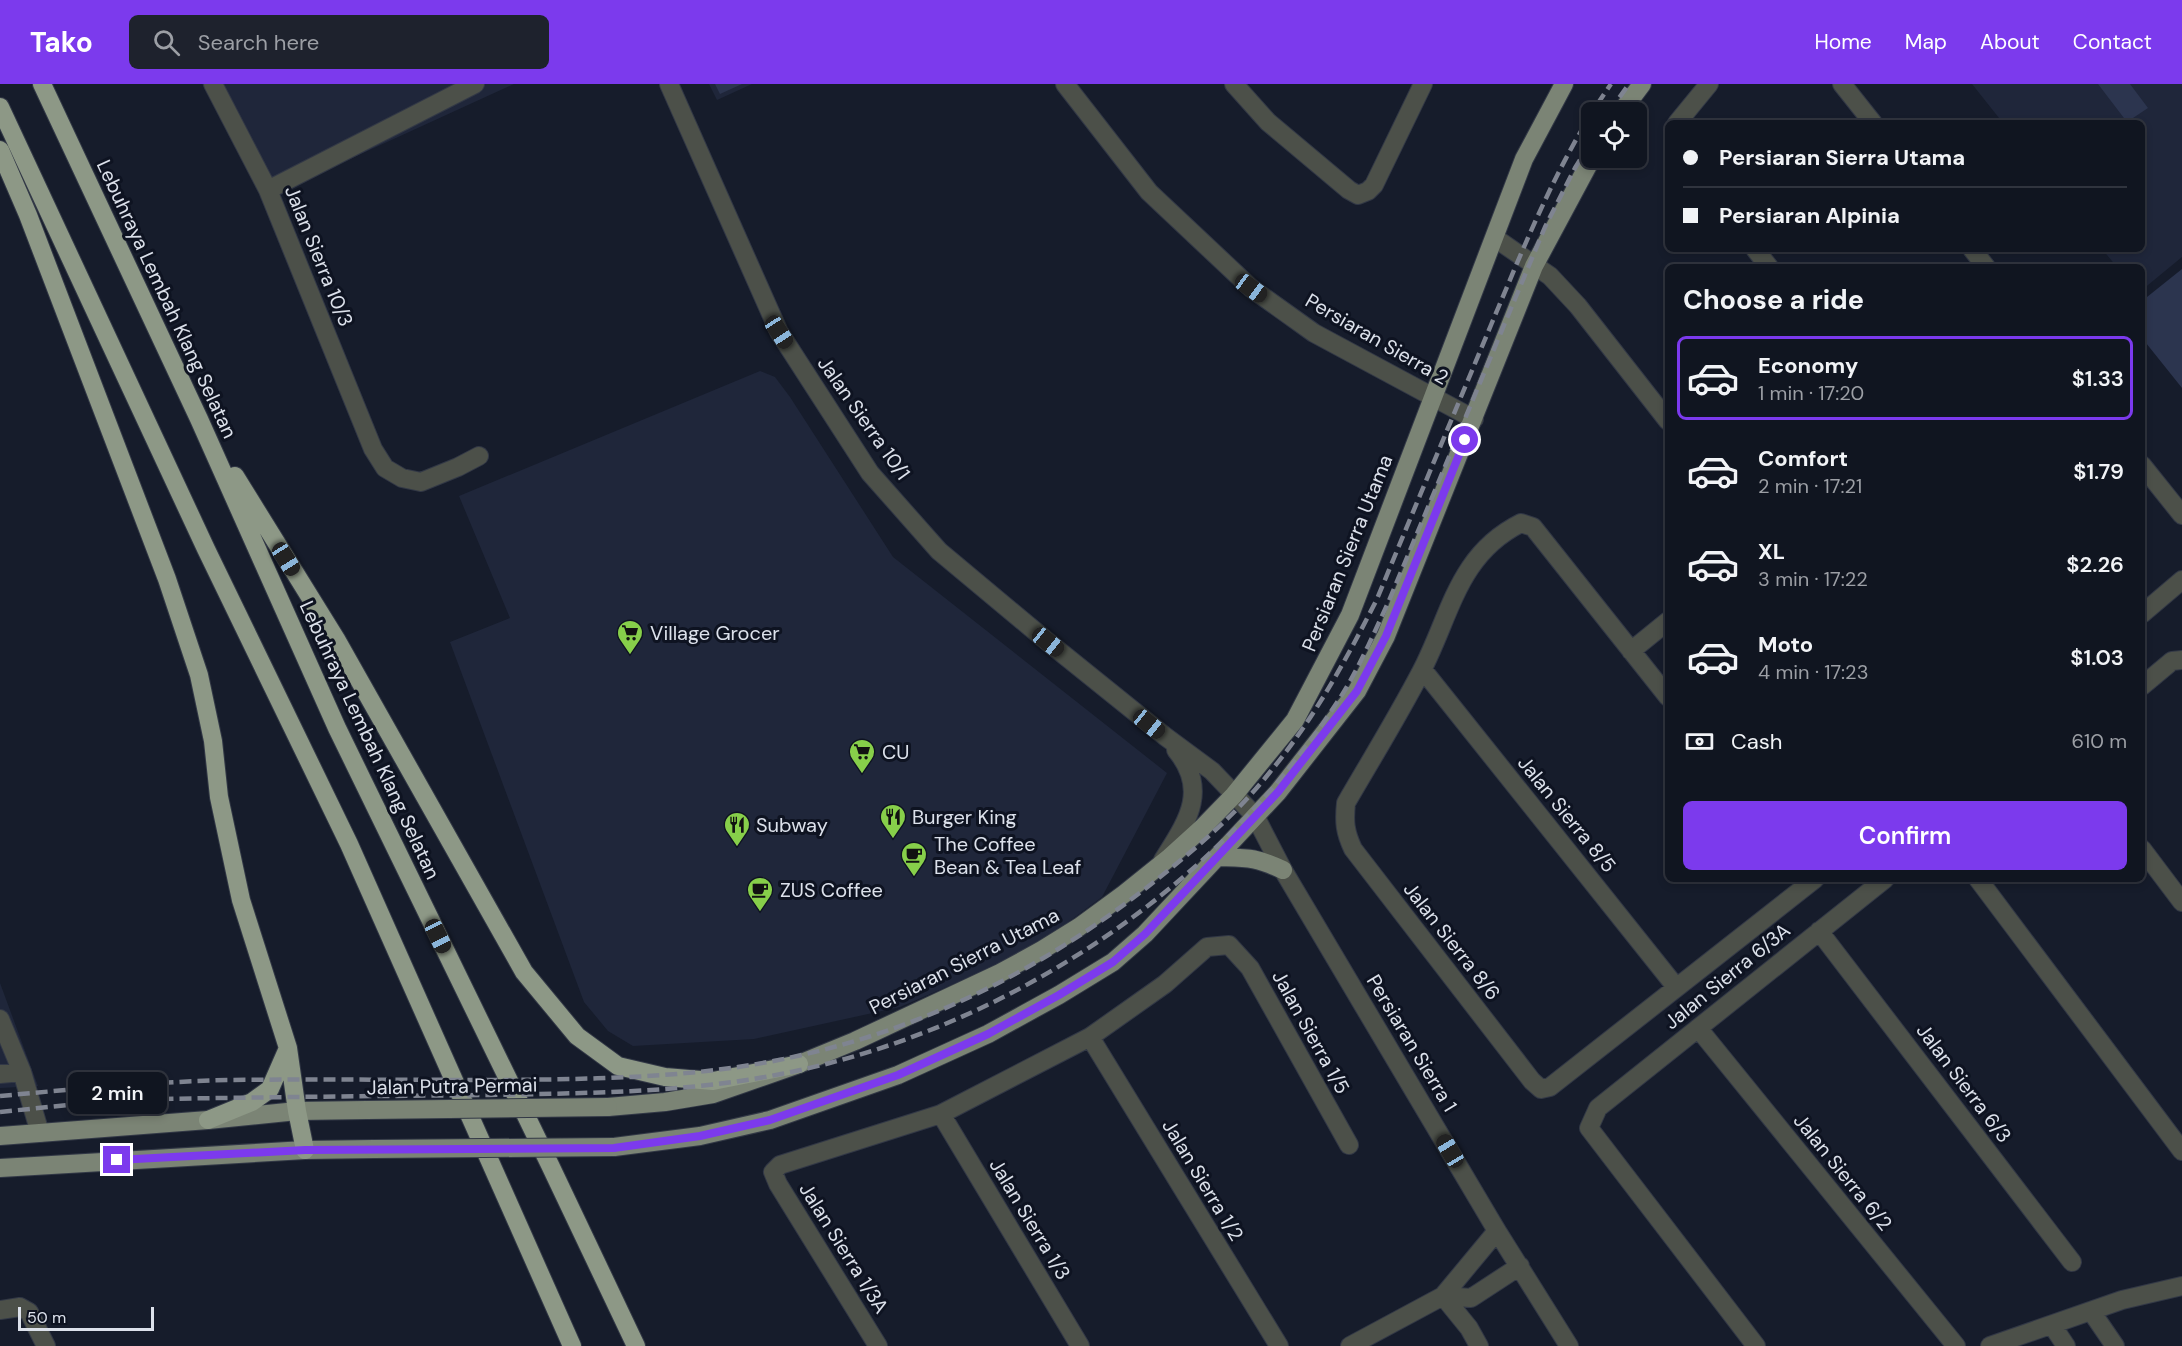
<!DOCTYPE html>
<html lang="en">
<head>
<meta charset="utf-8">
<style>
	body { margin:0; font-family:"DM Sans",sans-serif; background:#1e222d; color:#f1f3f6; height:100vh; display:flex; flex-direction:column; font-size:22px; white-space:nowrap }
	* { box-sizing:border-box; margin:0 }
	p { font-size:20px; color:#9c9fa5 }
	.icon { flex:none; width:33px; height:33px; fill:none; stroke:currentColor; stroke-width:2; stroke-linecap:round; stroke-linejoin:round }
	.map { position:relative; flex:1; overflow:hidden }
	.panel { position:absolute; left:1665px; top:180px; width:480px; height:618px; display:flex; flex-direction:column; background:#101520; border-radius:9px; box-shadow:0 3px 9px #0003,0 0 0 2px #30343e }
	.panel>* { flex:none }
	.top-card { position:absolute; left:1665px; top:36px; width:480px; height:132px; border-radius:9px; box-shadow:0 3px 9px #0003,0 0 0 2px #30343e; display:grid; align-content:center; height:132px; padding:0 18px; background:#101520 }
	.tools { position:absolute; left:1581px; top:18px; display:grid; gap:12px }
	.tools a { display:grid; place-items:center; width:66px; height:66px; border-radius:9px; background:#101520; box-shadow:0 3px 9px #0003,0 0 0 2px #30343e; font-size:30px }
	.scale { position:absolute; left:18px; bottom:15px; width:136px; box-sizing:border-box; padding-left:6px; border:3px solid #dce1eb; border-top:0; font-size:16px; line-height:21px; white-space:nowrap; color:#dce1eb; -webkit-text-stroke:4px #0e1321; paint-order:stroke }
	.end { position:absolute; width:27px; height:27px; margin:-14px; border:8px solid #7c3aed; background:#fff; box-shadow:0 0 0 3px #fff }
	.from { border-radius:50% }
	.bubble { position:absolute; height:42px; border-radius:9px; background:#101520; box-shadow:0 3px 9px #0003,0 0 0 2px #30343e; font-size:20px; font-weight:600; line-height:42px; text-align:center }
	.car { position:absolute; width:18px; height:36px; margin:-18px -9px; border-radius:8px; box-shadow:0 0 4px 2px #0007; background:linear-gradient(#222 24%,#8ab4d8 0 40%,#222 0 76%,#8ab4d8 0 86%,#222 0) }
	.top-card b { display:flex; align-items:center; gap:21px; height:57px; font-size:22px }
	.top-card b+b { border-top:2px solid #30343e }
	.top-card i { width:15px; height:15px; background:#f1f3f6 }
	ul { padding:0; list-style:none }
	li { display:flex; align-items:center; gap:18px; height:84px; margin:0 12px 9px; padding:0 6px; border:3px solid transparent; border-radius:9px }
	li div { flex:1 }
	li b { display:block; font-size:22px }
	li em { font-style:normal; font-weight:600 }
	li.on { border-color:#7c3aed }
	li>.icon { width:54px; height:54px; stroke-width:1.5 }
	h2 { padding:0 18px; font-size:27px; line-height:72px }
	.pay { display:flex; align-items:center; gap:15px; height:66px; padding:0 18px; font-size:22px }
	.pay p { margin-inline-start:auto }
	.action { display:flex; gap:12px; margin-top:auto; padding:12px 18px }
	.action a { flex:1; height:69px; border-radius:9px; background:#7c3aed; color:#fff; font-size:24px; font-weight:600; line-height:69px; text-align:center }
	header { display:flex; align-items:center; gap:36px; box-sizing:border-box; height:84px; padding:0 30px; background:#7c3aed; color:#fff }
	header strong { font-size:28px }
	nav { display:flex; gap:33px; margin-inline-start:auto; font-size:21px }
	.search { width:420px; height:54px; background:#1e222d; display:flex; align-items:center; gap:15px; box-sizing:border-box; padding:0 21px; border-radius:9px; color:#9c9fa5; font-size:22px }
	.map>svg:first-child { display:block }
</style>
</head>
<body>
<header>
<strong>Tako</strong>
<div class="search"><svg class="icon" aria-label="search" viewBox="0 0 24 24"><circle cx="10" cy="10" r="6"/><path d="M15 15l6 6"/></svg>Search here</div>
<nav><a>Home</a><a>Map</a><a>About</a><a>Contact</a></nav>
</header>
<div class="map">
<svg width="2182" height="1262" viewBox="0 0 2182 1262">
	<rect width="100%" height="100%" fill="#161c2b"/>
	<path fill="#1f263a" d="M202,0H514L267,113Z
		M709,0H752L717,16Z
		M1972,0H2182V173L2142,206V183H2117L2102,165H2142V39H2003Z
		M760,287L775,293L790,313L893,473L1167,689L1102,813L1028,868L900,923L754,955L633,962L608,947L584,918L450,558L510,534L459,412Z
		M0,899L38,1002L0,1004Z"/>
	<path fill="#2c354f" d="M715,0H742L720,10Z
		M2098,0H2130L2148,24L2127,38Z
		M2182,185V304L2142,254V217Z"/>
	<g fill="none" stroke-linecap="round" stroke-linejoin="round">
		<defs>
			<path id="minor" d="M213,0L268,106L373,365L385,384L402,394L421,398L458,383L479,372
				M669,0L779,248L870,389L939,467L1048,558L1166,653L1212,687L1255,732L1283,786L1497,1147L1569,1262
				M1065,0L1149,108L1251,204L1314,249L1474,335
				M1234,0L1268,38L1349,106L1358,111L1368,107L1374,101L1423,0
				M1842,0L1873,39
				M1677,39L1709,0
				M268,106L475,0
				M1495,154L1550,192L1578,222L1668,337
				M1755,165L1769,183
				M1972,165L1986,183
				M2142,381L2182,431
				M2142,530L2182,496
				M1631,567L1668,537
				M1423,586L1676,903
				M2142,602L2172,577L2182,576
				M1668,613L1533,443L1521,439C1457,471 1451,531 1421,588C1398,632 1371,676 1346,719C1344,738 1345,748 1353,765L1532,997L1541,1005L1550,1003L1815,795
				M2142,765L2182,818
				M1163,776C1186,739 1210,707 1176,666
				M1978,795L2182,1067
				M1819,847L2072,1178
				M0,935L22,988L40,1049
				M1698,944L1956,1262
				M1090,953L1279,1262
				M0,990L22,988
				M941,1030L1080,1262
				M1443,1212L1471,1214L1520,1182
				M1443,1212L1469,1244L1479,1262
				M0,1226L20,1223L29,1228L46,1262
				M2091,1227L2115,1262
				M2052,1241L2066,1262
				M878,1262L778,1100L773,1088L780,1081L941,1030L1090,953L1165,900L1207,863L1229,861L1250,884L1349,1061
				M1350,1262L1443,1212L1497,1147
				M1756,1262L1589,1044L1598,1024L1885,795
				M1990,1262L2122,1216L2182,1202"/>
			<path id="major" d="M1621,28L1642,0
				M1219,773C1248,774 1255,773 1283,786
				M608,1023L665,1018L713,1010L799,980L855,957L1000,889L1042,866L1079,843L1124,810L1170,773L1202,744L1234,711L1295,636L1350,531L1524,75L1564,0
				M0,1052L208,1036L297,1027L367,1026
				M614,1063L700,1052L770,1036L898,991L988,950L1059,911L1113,878L1145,850L1278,708L1357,607L1386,552L1534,182L1592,74
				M0,1084L305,1066L374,1065"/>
			<path id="highway" d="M42,0L199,335L337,644L550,1081L636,1262
				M0,23L206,465L349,760L572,1262
				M0,66L28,131L167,495L199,591L213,657L219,713L241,816L288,964L297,1027L305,1066
				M235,392L336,555L524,888L577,952L618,982L665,993L713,997L799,980
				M208,1036L252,1018L270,1005L288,964"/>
		</defs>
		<use href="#minor" stroke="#323846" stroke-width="20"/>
		<use href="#major" stroke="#323846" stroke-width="20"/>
		<use href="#highway" stroke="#323846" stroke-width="20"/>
		<use href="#minor" stroke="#4c5049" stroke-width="18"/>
		<use href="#major" stroke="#7b8475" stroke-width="18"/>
		<use href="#highway" stroke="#8d9886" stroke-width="18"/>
		<path stroke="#7f8491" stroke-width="4.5" stroke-dasharray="12 6" stroke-linecap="butt" d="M1609,28L1629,0
			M0,1012C75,1005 152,998 227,996C322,995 416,996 510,996C586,995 663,994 738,983C893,960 1027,897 1150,801C1193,767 1236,731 1270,688C1314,635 1346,576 1377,515C1415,423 1453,332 1491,241C1526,158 1559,74 1611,0
			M0,1028L96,1018L161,1015C271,1013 380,1012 489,1011C586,1009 685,1009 781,990C1000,948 1214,808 1336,620C1357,589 1372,553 1388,519L1545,143L1575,84L1592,56"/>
		<defs>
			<path id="major-bridge" d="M367,1026L608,1023
				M374,1065L614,1063"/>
		</defs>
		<use href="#major-bridge" stroke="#323846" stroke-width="20" stroke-linecap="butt"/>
		<use href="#major-bridge" stroke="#7b8475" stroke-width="18"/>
	</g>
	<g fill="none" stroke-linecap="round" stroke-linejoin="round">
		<path stroke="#7c3aed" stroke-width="8" d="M117,1076L305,1066L614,1064L700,1052L770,1036L898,991L988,950L1059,911L1113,878L1145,850L1278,708L1357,607L1386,552L1465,356"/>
	</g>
	<defs>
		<symbol id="supermarket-pin" viewBox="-11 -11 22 30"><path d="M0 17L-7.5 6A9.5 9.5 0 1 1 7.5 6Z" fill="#87cf4a" stroke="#0e1321"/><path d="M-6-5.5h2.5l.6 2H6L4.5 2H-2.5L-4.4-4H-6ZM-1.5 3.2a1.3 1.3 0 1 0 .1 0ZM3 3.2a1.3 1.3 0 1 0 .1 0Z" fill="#111"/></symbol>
		<symbol id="restaurant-pin" viewBox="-11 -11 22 30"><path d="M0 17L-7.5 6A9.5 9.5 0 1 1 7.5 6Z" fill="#87cf4a" stroke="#0e1321"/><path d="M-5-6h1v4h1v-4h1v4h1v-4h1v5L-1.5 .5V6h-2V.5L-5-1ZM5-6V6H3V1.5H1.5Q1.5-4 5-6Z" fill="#111"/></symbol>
		<symbol id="cafe-pin" viewBox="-11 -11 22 30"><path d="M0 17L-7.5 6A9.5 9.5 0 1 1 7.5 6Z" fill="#87cf4a" stroke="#0e1321"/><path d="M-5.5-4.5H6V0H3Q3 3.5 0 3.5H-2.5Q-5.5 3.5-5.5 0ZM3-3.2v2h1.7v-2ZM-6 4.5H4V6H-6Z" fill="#111"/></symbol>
	</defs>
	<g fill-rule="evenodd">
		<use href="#supermarket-pin" x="615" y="534" width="30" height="40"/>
		<use href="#supermarket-pin" x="847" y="653" width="30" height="40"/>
		<use href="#restaurant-pin" x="878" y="718" width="30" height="40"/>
		<use href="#restaurant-pin" x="722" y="726" width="30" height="40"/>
		<use href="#cafe-pin" x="899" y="756" width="30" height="40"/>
		<use href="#cafe-pin" x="745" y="791" width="30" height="40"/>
	</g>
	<g text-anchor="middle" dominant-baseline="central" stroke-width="6" stroke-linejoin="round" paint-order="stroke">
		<g font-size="20" fill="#dce1eb" stroke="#0e1321">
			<text transform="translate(319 172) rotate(68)">Jalan Sierra 10/3</text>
			<text transform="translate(167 215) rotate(65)">Lebuhraya Lembah Klang Selatan</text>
			<text transform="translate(1377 255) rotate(30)">Persiaran Sierra 2</text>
			<text transform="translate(864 334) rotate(55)">Jalan Sierra 10/1</text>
			<text transform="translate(1347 469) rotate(-68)">Persiaran Sierra Utama</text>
			<text transform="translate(370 656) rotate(65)">Lebuhraya Lembah Klang Selatan</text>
			<text transform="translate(1567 730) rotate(51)">Jalan Sierra 8/5</text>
			<text transform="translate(1452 857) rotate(52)">Jalan Sierra 8/6</text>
			<text transform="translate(964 877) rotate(-27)">Persiaran Sierra Utama</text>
			<text transform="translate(1727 892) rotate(-39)">Jalan Sierra 6/3A</text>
			<text transform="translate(1311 948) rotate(61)">Jalan Sierra 1/5</text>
			<text transform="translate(1412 959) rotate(59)">Persiaran Sierra 1</text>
			<text transform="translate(1964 999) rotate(53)">Jalan Sierra 6/3</text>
			<text transform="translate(452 1002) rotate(-1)">Jalan Putra Permai</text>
			<text transform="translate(1843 1088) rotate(51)">Jalan Sierra 6/2</text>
			<text transform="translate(1203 1096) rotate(59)">Jalan Sierra 1/2</text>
			<text transform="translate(1030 1135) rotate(59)">Jalan Sierra 1/3</text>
			<text transform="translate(844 1164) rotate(58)">Jalan Sierra 1/3A</text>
		</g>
		<g font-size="20" fill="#dce1eb" stroke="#0e1321" text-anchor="start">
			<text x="650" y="549">Village Grocer</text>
			<text x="882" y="668">CU</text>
			<text x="912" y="733">Burger King</text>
			<text x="756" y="741">Subway</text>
			<text x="934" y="760">The Coffee<tspan x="934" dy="23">Bean &amp; Tea Leaf</tspan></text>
			<text x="780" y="806">ZUS Coffee</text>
		</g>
	</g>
</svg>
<div class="tools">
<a><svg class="icon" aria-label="locate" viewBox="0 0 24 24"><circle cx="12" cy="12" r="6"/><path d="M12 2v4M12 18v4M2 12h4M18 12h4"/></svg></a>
</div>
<div class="scale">50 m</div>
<i class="end from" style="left:1465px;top:356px"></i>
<i class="end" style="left:117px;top:1076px"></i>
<div class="bubble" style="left:68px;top:988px;width:99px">2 min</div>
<i class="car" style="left:1251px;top:204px;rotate:126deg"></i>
<i class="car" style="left:779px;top:248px;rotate:147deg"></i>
<i class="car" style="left:286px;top:475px;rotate:148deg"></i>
<i class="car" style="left:1048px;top:558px;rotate:129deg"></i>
<i class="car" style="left:1149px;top:640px;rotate:129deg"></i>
<i class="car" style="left:438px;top:852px;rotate:154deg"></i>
<i class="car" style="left:1450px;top:1067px;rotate:329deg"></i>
<div class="top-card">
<b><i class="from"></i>Persiaran Sierra Utama</b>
<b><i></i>Persiaran Alpinia</b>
</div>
<section class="panel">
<h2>Choose a ride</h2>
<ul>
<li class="on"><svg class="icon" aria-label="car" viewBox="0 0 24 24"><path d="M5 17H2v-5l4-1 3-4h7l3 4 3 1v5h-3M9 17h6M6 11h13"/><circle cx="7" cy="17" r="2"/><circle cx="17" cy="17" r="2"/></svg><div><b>Economy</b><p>1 min · 17:20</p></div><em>$1.33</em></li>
<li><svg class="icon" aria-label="car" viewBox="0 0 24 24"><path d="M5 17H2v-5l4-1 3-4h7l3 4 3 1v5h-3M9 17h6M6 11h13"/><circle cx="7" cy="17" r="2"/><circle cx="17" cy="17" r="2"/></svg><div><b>Comfort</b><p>2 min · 17:21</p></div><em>$1.79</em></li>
<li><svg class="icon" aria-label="car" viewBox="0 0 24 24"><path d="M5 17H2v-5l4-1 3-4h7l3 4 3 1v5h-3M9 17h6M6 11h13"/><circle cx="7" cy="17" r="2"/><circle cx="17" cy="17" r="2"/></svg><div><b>XL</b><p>3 min · 17:22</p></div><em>$2.26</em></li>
<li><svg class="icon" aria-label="car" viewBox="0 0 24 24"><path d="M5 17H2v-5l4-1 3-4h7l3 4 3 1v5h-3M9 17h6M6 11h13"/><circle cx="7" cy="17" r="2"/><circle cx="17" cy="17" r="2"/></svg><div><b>Moto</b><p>4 min · 17:23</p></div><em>$1.03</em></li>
</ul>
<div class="pay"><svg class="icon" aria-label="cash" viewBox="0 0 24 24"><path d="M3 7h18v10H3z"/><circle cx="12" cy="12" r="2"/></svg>Cash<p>610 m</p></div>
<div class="action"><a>Confirm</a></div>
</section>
</div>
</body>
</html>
